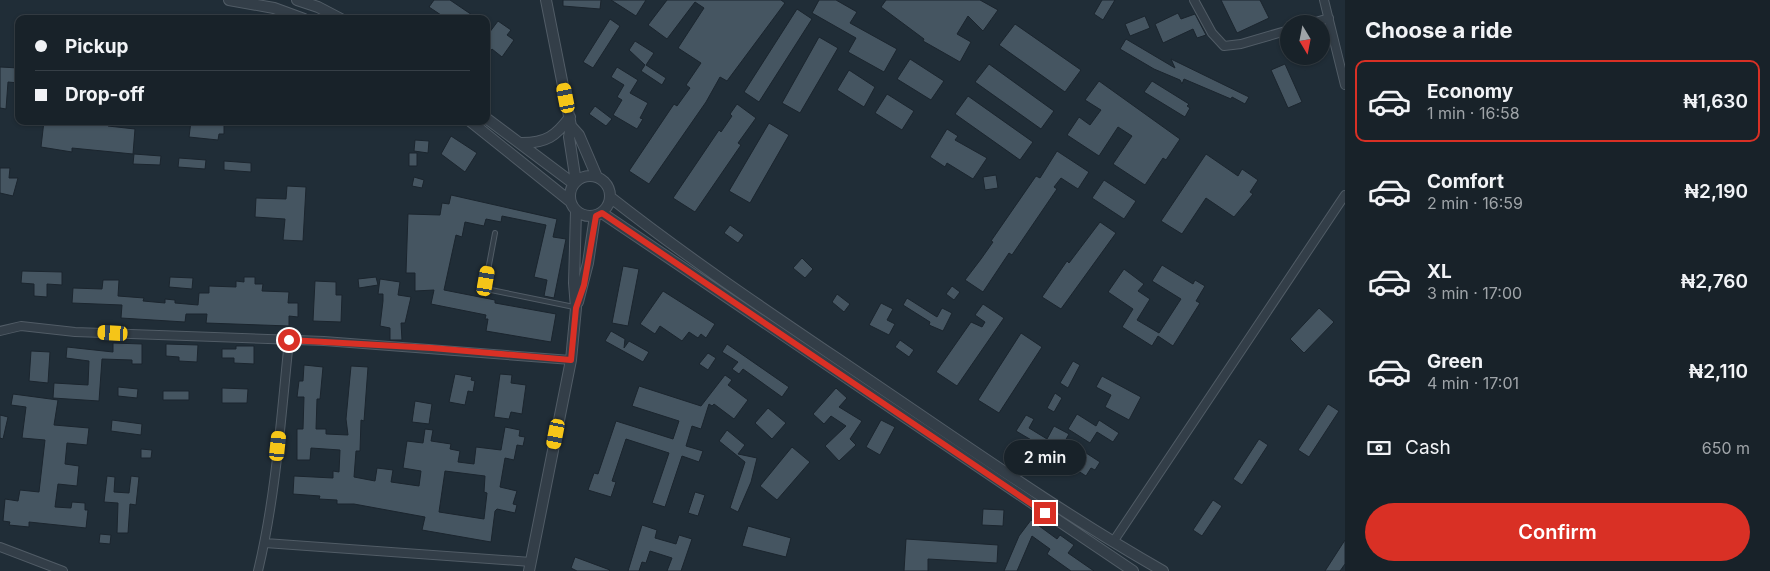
<!DOCTYPE html>
<html lang="en">
<head>
<meta charset="utf-8">
<style>
	body { margin:0; font-family:Inter,sans-serif; background:#212a31; color:#f1f3f6; height:100vh; display:flex; flex-direction:column; font-size:19px; white-space:nowrap }
	* { box-sizing:border-box; margin:0 }
	p { font-size:16px; color:#9fa4a8 }
	.icon { flex:none; width:28px; height:28px; fill:none; stroke:currentColor; stroke-width:2; stroke-linecap:round; stroke-linejoin:round }
	.map { position:relative; flex:1; overflow:hidden }
	.panel { display:flex; flex-direction:column; background:#182229; width:425px }
	.panel>* { flex:none }
	.banner { position:absolute; left:15px; top:15px; width:475px; height:110px; border-radius:10px; box-shadow:0 1px 4px #0004,0 0 0 1px #363f46; display:grid; align-content:center; height:110px; padding:0 20px; background:#182229 }
	.needle { width:32px; rotate:170deg }
	.fabs { position:absolute; left:1280px; top:15px; display:grid; gap:10px }
	.fabs a { display:grid; place-items:center; width:50px; height:50px; border-radius:50%; background:#182229; box-shadow:0 1px 4px #0004,0 0 0 1px #363f46; font-size:25px }
	.end { position:absolute; width:22px; height:22px; margin:-11px; border:6px solid #d93025; background:#fff; box-shadow:0 0 0 2px #fff }
	.from { border-radius:50% }
	.bubble { position:absolute; height:35px; border-radius:18px; background:#182229; box-shadow:0 1px 4px #0004,0 0 0 1px #363f46; font-size:16px; font-weight:600; line-height:35px; text-align:center }
	.car { position:absolute; width:15px; height:30px; margin:-15px -8px; border-radius:6px; box-shadow:0 0 4px 1px #0007; background:linear-gradient(#f5c518 24%,#345 0 40%,#f5c518 0 76%,#345 0 86%,#f5c518 0) }
	.banner b { display:flex; align-items:center; gap:18px; height:48px; font-size:19px }
	.banner b+b { border-top:1px solid #363f46 }
	.banner i { width:12px; height:12px; background:#f1f3f6 }
	ul { padding:0; list-style:none }
	li { display:flex; align-items:center; gap:15px; height:82px; margin:0 10px 8px; padding:0 10px; border:2px solid transparent; border-radius:10px }
	li div { flex:1 }
	li b { display:block; font-size:19px }
	li em { font-style:normal; font-weight:600 }
	li.on { border-color:#d93025 }
	li>.icon { width:45px; height:45px; stroke-width:1.5 }
	h2 { padding:0 20px; font-size:22px; line-height:60px }
	.pay { display:flex; align-items:center; gap:12px; height:55px; padding:0 20px; font-size:19px }
	.pay p { margin-inline-start:auto }
	.cta { display:flex; gap:10px; margin-top:auto; padding:10px 20px }
	.cta a { flex:1; height:58px; border-radius:30px; background:#d93025; color:#fff; font-size:20px; font-weight:600; line-height:58px; text-align:center }
	main { display:flex; flex:1; min-height:0 }
	.map>svg:first-child { display:block }
</style>
</head>
<body>
<main>
<div class="map">
<svg width="1345" height="571" viewBox="0 0 1345 571">
	<rect width="100%" height="100%" fill="#202d37"/>
	<path fill="#455561" stroke="#1b252e" fill-rule="evenodd" d="M434,0H450L478,19H447L429,7Z
		M563,0H601L600,9L563,6Z
		M611,0H646L636,16Z
		M667,0H781L785,3L727,81L720,77L706,102L649,184L629,171L674,104L677,106L690,88L686,85L701,63L678,48L704,8L695,2L667,39L648,25Z
		M819,0H836L857,12L850,23L897,49L884,72L848,52L856,38L812,13Z
		M886,0H980L998,10L983,31L968,16L957,34L971,42L960,62L923,41L924,39L881,7Z
		M1102,0H1115L1103,20L1094,14Z
		M1221,0H1260L1269,18L1237,33Z
		M797,9L812,19L759,102L744,92Z
		M1178,13L1181,19L1195,14L1206,35L1197,38L1193,29L1163,43L1155,24Z
		M1145,16L1150,28L1130,36L1125,24Z
		M610,19L620,26L593,68L583,62Z
		M498,21L511,30L507,35L514,40L502,57L492,49L486,57V37Z
		M1015,24L1081,70L1065,92L999,45Z
		M819,37L838,48L800,113L782,103Z
		M1126,39L1175,68L1171,59L1249,97L1245,104L1232,97L1231,99L1184,79L1182,84L1180,80L1154,69L1120,49Z
		M635,41L654,53L646,65L666,78L662,85L641,71L645,65L629,50Z
		M910,59L944,81L931,100L897,79Z
		M989,64L1054,111L1041,129L975,82Z
		M1285,64L1302,102L1288,108L1271,70Z
		M0,67L19,68V83L8,82L6,109L0,108Z
		M617,67L638,80L630,93L648,103L640,118L643,119L637,129L613,115L622,100L617,97L624,85L611,77Z
		M849,70L875,87L864,107L837,90Z
		M1099,81L1180,139L1166,160L1163,158L1145,185L1113,164L1132,136L1118,127L1099,156L1067,135L1079,117L1090,125L1101,110L1085,100Z
		M1152,81L1189,104L1187,106L1190,108L1185,117L1144,92Z
		M887,94L914,111L902,130L875,113Z
		M968,96L1033,142L1020,160L955,114Z
		M737,104L756,118L738,143L741,145L695,212L673,198L719,130L721,132L732,116L730,114Z
		M595,106L612,119L606,126L589,114Z
		M44,121L86,124V121H108V126L135,129L133,154L72,148V152L41,147Z
		M191,121L224,124V134H219L218,140L189,137Z
		M769,123L789,135L750,203L729,191Z
		M947,129L958,136L955,140L987,158L973,179L947,163L945,167L930,157Z
		M451,136L477,153L465,172L441,154Z
		M415,140L429,141L428,153L414,151Z
		M1057,151L1089,172L1078,189L1061,178L1054,187L1057,189L1012,255L1009,253L983,292L965,280L981,259L993,242L991,241L1036,176L1040,178Z
		M409,153H417V166H409Z
		M134,154L161,156L160,165L133,164Z
		M1206,154L1238,176L1242,169L1258,180L1250,192L1253,194L1234,217L1206,198L1182,234L1161,221Z
		M179,158L206,160L205,169L178,167Z
		M224,161L251,163V172L224,170Z
		M0,168H10L9,178H18L13,196L0,193Z
		M996,175L998,188L985,190L983,177Z
		M414,177L424,180L422,188L412,186Z
		M1104,180L1136,201L1124,219L1092,198Z
		M287,186L306,187L303,241L283,240L285,219L255,217L256,198L286,199Z
		M451,195L557,219L553,237L566,239L554,298L544,296L547,280L534,277L546,225L502,216L501,222L486,219L484,226L465,222L462,237L456,235L444,290L495,300V303L556,314L551,342L486,331L488,319H485L486,315L431,304L434,290L415,291V273H406L408,214L440,215L442,203L449,204Z
		M1100,222L1116,233L1061,309L1042,297L1067,261L1069,263Z
		M730,225L744,235L738,243L724,233Z
		M802,258L813,269L805,278L793,268Z
		M1162,265L1193,284L1195,280L1205,286L1196,301L1200,303L1173,346L1158,336L1152,346L1122,327L1133,309L1108,292L1124,269L1144,284L1138,291L1150,299L1137,320L1159,333L1181,299L1152,281Z
		M623,266L639,269L628,326L612,323Z
		M22,271L62,272V285L47,284V297L34,296V284L21,283Z
		M170,277L193,278L192,289L169,287Z
		M244,277H255V284H263L262,291L289,292L288,303H298V317L289,316V326L206,323L207,314H186L185,322L121,318L122,305L72,303L73,288L102,289L103,280H119L118,296L144,298L143,301L165,303V299L175,300V303L198,305L199,293H209V286L236,287V281L244,282Z
		M376,277L378,285L359,288L358,279Z
		M380,279L400,282L398,295L411,297L405,323H401L402,340H390V328L380,326L383,301V294H378Z
		M315,281L336,282V295H342L341,322L313,321Z
		M952,286L960,292L954,300L946,294Z
		M663,291L715,324L706,338L701,334L698,338L689,332L682,341L660,326L655,334L640,324Z
		M837,294L850,304L844,312L832,302Z
		M907,298L937,317L942,308L952,313L943,331L929,325L930,322L903,305Z
		M881,303L893,309L887,320L895,324L889,335L869,325Z
		M983,304L1004,318L957,386L936,372L971,322L982,327L985,322L975,315Z
		M1319,308L1334,322L1304,353L1290,339Z
		M611,331L625,339L624,348L629,341L649,352L643,362L605,341Z
		M1021,333L1042,347L999,413L978,400Z
		M900,340L914,350L909,357L895,347Z
		M113,343L142,344V364H132V360L102,359L99,401L53,398L54,383L88,385L89,361L66,358L67,347L113,352Z
		M166,344L198,345L197,362L179,361V357L166,356Z
		M727,344L789,387L782,397L743,369L739,374L732,369L738,362L722,352Z
		M236,346H254V364L234,363V358H222V349H236Z
		M31,351L50,352L48,383L29,381Z
		M708,353L716,358L708,370L699,364Z
		M1073,361L1080,365L1068,388L1060,383Z
		M304,365L323,367L320,399H317L316,429H326V434L348,435L346,419L351,366L368,367L364,421L361,420L360,451H356L354,477L375,481L377,468L393,470L391,482L419,486L421,471L403,468L407,441L423,443L425,429L433,430L431,441L451,444L450,449L460,451L458,462L474,464L476,447L501,450L505,427L520,430L519,436L525,437L523,446L517,445L514,460L505,458L500,487L517,491L513,504L517,505L515,513L497,509L495,511L491,542L422,530L425,517L354,504H337V500L319,499L320,496L293,494L294,476L333,478V471L339,472L340,450L311,448L310,460H297V429H303L304,397H297L299,381H303ZM445,471L485,476L484,492L487,493L484,519L439,512Z
		M455,374L472,377L471,380L475,381L473,392L468,391L465,405L449,402Z
		M500,374L512,375L511,383L526,385L522,414L511,412L509,419L494,417Z
		M725,375L732,380L728,385L748,400L734,419L714,404L712,406L709,404L701,429L692,426L686,446L703,451L699,462L682,456L665,507L652,503L669,453L626,439L612,481L616,482L611,497L588,490L594,473L598,474L616,421L673,439L679,421L632,406L639,386L701,406Z
		M1102,376L1141,397L1129,420L1105,407L1111,395L1096,387Z
		M118,387L138,389L137,398L118,396Z
		M222,388L248,389L247,403H222Z
		M836,388L847,398L839,407L862,421L850,439L856,445L839,461L825,446L846,426L831,416L824,424L813,414Z
		M163,391H189V400H163Z
		M1055,393L1062,398L1054,412L1047,408Z
		M13,394L58,400L54,425L89,428L87,445L67,443L65,464L79,466L77,486L58,484L55,507L71,508L72,502L85,503V510H88L86,528L29,522V527L9,525L10,522L3,521L5,499L18,501L20,490L39,492L45,440L22,438L26,407L11,405Z
		M415,401L432,404L429,424L412,422Z
		M1328,404L1339,411L1309,457L1298,450Z
		M768,408L786,423L772,439L755,423Z
		M1077,414L1096,426L1099,420L1119,433L1113,442L1097,432L1090,443L1068,429Z
		M0,415L8,417L3,439L0,438Z
		M1026,415L1034,419L1029,428L1047,439L1054,426L1069,434L1057,455L1016,431Z
		M112,420L142,424L141,435L111,431Z
		M881,420L895,427L880,455L866,447Z
		M727,430L745,445L738,454L757,458L751,482L738,512L730,508L745,462L719,441Z
		M1259,439L1268,445L1242,485L1233,479Z
		M792,447L810,462L777,500L760,486Z
		M141,449L152,450L151,458H141Z
		M1083,451L1100,462L1095,470L1091,468L1086,476L1072,467Z
		M107,476L115,477L114,492L129,493L131,476L139,477L136,505L130,504L128,533H117L118,503L104,502Z
		M695,492L705,495L698,516L688,513Z
		M1213,500L1222,506L1202,536L1193,530Z
		M983,509L1004,510L1003,526L982,525Z
		M1031,520L1057,539L1060,535L1074,545L1068,553L1094,571H1071L1047,554L1050,549L1032,536L1017,571H1004L1019,536Z
		M642,525L657,530L655,538L676,544L679,535L692,539L681,571H667L672,558L650,551L646,563L642,562L639,571H628Z
		M748,526L791,538L786,557L742,546Z
		M100,534L111,535L110,544L99,543Z
		M906,539L998,545L997,563L928,559V571H904Z
		M1345,540V564L1340,571H1325Z
		M575,557L610,570L609,571H577L571,568Z"/>
	<g fill="none" stroke-linecap="round" stroke-linejoin="round">
		<defs>
			<path id="service" d="M495,233L486,281L491,290L574,307"/>
			<path id="minor" d="M1194,0L1212,33L1224,46L1241,44L1289,30
				M1324,0L1345,85
				M1309,24L1329,18
				M0,331L21,326L75,332L324,341L571,360
				M1113,542L1345,195
				M265,543L531,562
				M0,547L63,571
				M258,571C276,496 281,417 289,340"/>
			<path id="tertiary" d="M229,0L274,8L304,19
				M297,0L318,7L341,19
				M546,0L571,126L569,137L576,182
				M486,118L574,184
				M470,121L571,202
				M571,126L579,135L597,177
				M522,143C546,143 556,136 570,117
				M570 196a20 20 0 1 1 40 0a20 20 0 1 1-40 0Z
				M610,197C699,267 794,329 888,393C978,454 1068,517 1163,571
				M602,213L1133,571
				M578,302L588,263L595,216
				M529,571L571,360L576,308L574,283L576,211"/>
		</defs>
		<use href="#service" stroke="#515c66" stroke-width="6"/>
		<use href="#minor" stroke="#515c66" stroke-width="10"/>
		<use href="#tertiary" stroke="#515c66" stroke-width="12"/>
		<use href="#service" stroke="#333e48" stroke-width="4"/>
		<use href="#minor" stroke="#333e48" stroke-width="8"/>
		<use href="#tertiary" stroke="#333e48" stroke-width="10"/>
	</g>
	<g fill="none" stroke-linecap="round" stroke-linejoin="round">
		<path stroke="#d93025" stroke-width="6" d="M289,340L432,348L571,360L576,308L584,285L596,216L602,213L1045,513"/>
	</g>
</svg>
<div class="fabs">
<a><svg class="needle" viewBox="-14 -14 28 28"><path d="M0-13l5 13h-10z" fill="#e53935"/><path d="M0 13l5-13h-10z" fill="#9fa4a8"/></svg></a>
</div>
<i class="end from" style="left:289px;top:340px"></i>
<i class="end" style="left:1045px;top:513px"></i>
<div class="bubble" style="left:1004px;top:440px;width:82px">2 min</div>
<i class="car" style="left:566px;top:98px;rotate:349deg"></i>
<i class="car" style="left:486px;top:281px;rotate:10deg"></i>
<i class="car" style="left:113px;top:333px;rotate:273deg"></i>
<i class="car" style="left:556px;top:434px;rotate:191deg"></i>
<i class="car" style="left:278px;top:446px;rotate:6deg"></i>
<div class="banner">
<b><i class="from"></i>Pickup</b>
<b><i></i>Drop-off</b>
</div>
</div>
<section class="panel">
<h2>Choose a ride</h2>
<ul>
<li class="on"><svg class="icon" aria-label="car" viewBox="0 0 24 24"><path d="M5 17H2v-5l4-1 3-4h7l3 4 3 1v5h-3M9 17h6M6 11h13"/><circle cx="7" cy="17" r="2"/><circle cx="17" cy="17" r="2"/></svg><div><b>Economy</b><p>1 min · 16:58</p></div><em>₦1,630</em></li>
<li><svg class="icon" aria-label="car" viewBox="0 0 24 24"><path d="M5 17H2v-5l4-1 3-4h7l3 4 3 1v5h-3M9 17h6M6 11h13"/><circle cx="7" cy="17" r="2"/><circle cx="17" cy="17" r="2"/></svg><div><b>Comfort</b><p>2 min · 16:59</p></div><em>₦2,190</em></li>
<li><svg class="icon" aria-label="car" viewBox="0 0 24 24"><path d="M5 17H2v-5l4-1 3-4h7l3 4 3 1v5h-3M9 17h6M6 11h13"/><circle cx="7" cy="17" r="2"/><circle cx="17" cy="17" r="2"/></svg><div><b>XL</b><p>3 min · 17:00</p></div><em>₦2,760</em></li>
<li><svg class="icon" aria-label="car" viewBox="0 0 24 24"><path d="M5 17H2v-5l4-1 3-4h7l3 4 3 1v5h-3M9 17h6M6 11h13"/><circle cx="7" cy="17" r="2"/><circle cx="17" cy="17" r="2"/></svg><div><b>Green</b><p>4 min · 17:01</p></div><em>₦2,110</em></li>
</ul>
<div class="pay"><svg class="icon" aria-label="cash" viewBox="0 0 24 24"><path d="M3 7h18v10H3z"/><circle cx="12" cy="12" r="2"/></svg>Cash<p>650 m</p></div>
<div class="cta"><a>Confirm</a></div>
</section>
</main>
</body>
</html>
